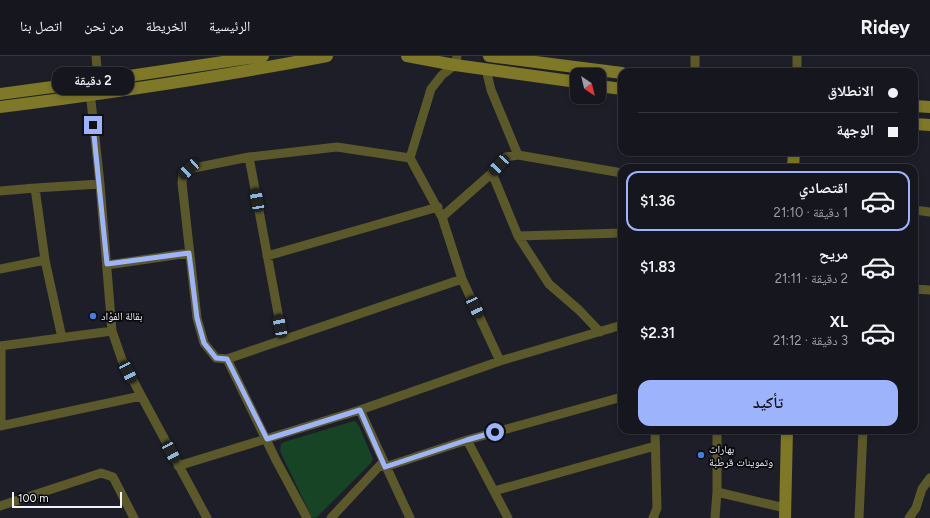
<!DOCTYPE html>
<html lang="ar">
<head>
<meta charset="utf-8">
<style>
	body { margin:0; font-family:Figtree,"Noto Naskh Arabic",sans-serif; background:#23232b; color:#f1f3f6; direction:rtl; height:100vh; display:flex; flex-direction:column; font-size:15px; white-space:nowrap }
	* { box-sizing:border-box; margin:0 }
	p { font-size:13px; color:#9e9fa4 }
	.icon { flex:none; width:22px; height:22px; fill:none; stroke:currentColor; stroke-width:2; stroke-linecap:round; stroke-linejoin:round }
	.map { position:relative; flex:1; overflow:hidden; direction:ltr }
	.details { position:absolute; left:618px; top:108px; width:300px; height:270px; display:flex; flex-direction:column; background:#16161e; border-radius:12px; box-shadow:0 2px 6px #0003,0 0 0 1px #35353c; direction:rtl }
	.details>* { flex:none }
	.top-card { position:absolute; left:618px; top:12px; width:300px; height:88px; border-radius:12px; box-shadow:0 2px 6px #0003,0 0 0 1px #35353c; direction:rtl; display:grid; align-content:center; height:88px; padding:0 20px; background:#16161e }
	.needle { width:26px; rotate:145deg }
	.fabs { position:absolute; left:570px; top:12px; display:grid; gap:8px }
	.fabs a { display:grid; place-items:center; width:36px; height:36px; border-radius:8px; background:#16161e; box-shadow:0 2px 6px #0003,0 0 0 1px #35353c; font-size:20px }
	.scale { position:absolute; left:12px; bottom:10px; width:110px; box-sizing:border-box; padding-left:4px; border:2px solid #f2f2fa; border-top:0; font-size:11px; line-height:14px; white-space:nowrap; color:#f2f2fa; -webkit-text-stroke:3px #08090d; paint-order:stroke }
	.end { position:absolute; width:18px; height:18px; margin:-9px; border:5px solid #9db4fd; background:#111; box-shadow:0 0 0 2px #111 }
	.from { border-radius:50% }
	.bubble { position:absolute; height:28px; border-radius:12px; background:#16161e; box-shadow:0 2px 6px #0003,0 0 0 1px #35353c; font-size:13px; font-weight:600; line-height:28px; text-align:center; direction:rtl }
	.car { position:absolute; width:12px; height:24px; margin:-12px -6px; border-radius:5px; box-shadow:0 0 3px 1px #0007; background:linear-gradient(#222 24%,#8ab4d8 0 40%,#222 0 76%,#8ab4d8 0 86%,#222 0) }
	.top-card b { display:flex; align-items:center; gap:14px; height:38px; font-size:15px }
	.top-card b+b { border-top:1px solid #35353c }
	.top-card i { width:10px; height:10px; background:#f1f3f6 }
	ul { padding:7px 0 0; list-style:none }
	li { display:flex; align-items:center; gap:12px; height:60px; margin:0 8px 6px; padding:0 12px; border:2px solid transparent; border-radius:12px }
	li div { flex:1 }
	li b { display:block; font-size:15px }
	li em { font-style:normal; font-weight:600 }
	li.active { border-color:#9db4fd }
	li>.icon { width:36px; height:36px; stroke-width:1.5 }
	.action { display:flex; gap:8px; margin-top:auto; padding:8px 20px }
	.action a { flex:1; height:46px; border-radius:12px; background:#9db4fd; color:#111; font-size:16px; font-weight:600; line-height:46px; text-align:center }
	header { display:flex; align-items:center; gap:24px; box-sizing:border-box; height:56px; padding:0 20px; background:#16161e; border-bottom:1px solid #35353c }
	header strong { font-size:19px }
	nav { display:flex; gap:22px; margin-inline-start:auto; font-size:14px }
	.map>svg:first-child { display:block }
</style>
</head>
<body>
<header>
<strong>Ridey</strong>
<nav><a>الرئيسية</a><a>الخريطة</a><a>من نحن</a><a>اتصل بنا</a></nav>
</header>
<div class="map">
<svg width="930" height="462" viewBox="0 0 930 462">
	<rect width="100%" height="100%" fill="#1d1e28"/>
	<path fill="#164425" d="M354,365L357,367L359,370L373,403L371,407L317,461L312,462L280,395L281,388L284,386Z"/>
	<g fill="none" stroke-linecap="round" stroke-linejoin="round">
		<path stroke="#5b5829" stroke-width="9" d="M96,0L98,25
			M457,0L455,9L442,19L431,33L410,102L337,91L249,101L189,113L183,118L182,127L197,262L204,287L216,302L227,303L462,223
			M695,0V16
			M486,13L491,34L518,99
			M797,16V0
			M89,26L100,128L112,275L122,304L207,462
			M249,101L283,284
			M410,102L442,161L462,223L500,305
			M492,117L518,180L549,228L579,254L600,276
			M35,132L45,204L62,282
			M0,135L35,132L100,128
			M914,154L930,156
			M442,161L492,117L506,101L518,99L622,117
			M518,180L622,177
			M267,200L438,151
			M107,209L189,197
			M0,213L45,204
			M914,233L930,234
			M0,290L112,275
			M227,303L276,404L307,462
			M360,354L410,462
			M0,370L141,340
			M1,370V290
			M467,384L508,462
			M178,410L360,354L500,305L622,269
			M385,411L467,384L622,341
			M494,435L655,390
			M717,436L785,452
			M0,450L101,417L113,421L134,462
			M331,462L383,406
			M653,462L657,452L655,374
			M715,462L717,436V374
			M859,462L863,374
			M909,462L916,452L922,433L930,422"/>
		<path stroke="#7e7827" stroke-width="12" d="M407,0L455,9L577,26
			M489,0L622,17
			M599,30L622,33
			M0,38L89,26L263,0
			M914,50L930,51
			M0,51C110,37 219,21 327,0
			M914,68L930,69
			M793,112L794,96
			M785,462L787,374"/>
	</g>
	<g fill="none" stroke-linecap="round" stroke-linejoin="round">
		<path stroke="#9db4fd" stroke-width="5" d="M93,69L107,208L189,197L197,262L204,287L216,302L227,303L267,383L360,354L385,411L467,384L495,376"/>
	</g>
	<g fill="#3f7fe0" stroke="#08090d" stroke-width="1.5">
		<circle cx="93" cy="260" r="4"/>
		<circle cx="701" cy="399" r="4"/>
	</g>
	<g text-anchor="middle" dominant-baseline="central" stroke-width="3.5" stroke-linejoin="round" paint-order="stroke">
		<g font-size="11" fill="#f2f2fa" stroke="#08090d" text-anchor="start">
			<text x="101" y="260">بقالة الفؤاد</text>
			<text x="709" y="393">بهارات<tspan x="709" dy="13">وتموينات قرطبة</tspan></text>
		</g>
	</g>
</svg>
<div class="fabs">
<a><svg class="needle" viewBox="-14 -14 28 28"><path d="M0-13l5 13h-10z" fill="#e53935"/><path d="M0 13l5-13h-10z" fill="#9e9fa4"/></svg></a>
</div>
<div class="scale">100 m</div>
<i class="end from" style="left:495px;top:376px"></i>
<i class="end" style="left:93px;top:69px"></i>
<div class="bubble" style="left:52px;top:11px;width:82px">2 دقيقة</div>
<i class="car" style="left:499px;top:109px;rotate:223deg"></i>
<i class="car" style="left:189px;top:113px;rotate:227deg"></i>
<i class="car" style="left:257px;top:144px;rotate:350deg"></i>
<i class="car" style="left:475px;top:251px;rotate:155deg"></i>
<i class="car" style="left:280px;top:270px;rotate:349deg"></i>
<i class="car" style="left:128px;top:316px;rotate:153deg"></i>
<i class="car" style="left:171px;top:396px;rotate:152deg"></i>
<div class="top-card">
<b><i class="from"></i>الانطلاق</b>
<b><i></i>الوجهة</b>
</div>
<section class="details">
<ul>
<li class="active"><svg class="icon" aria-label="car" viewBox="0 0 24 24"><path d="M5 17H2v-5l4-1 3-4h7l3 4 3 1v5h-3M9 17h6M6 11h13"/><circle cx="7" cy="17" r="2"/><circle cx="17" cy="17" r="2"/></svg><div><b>اقتصادي</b><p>1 دقيقة · 21:10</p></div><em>$1.36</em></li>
<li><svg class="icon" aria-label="car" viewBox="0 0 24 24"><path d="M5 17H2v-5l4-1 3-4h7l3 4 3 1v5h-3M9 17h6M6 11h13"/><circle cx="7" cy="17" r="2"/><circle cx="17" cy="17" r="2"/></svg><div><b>مريح</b><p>2 دقيقة · 21:11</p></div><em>$1.83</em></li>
<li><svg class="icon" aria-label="car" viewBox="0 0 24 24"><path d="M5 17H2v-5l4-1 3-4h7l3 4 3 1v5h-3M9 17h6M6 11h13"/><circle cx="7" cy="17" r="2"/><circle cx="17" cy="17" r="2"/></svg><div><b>XL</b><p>3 دقيقة · 21:12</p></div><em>$2.31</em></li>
</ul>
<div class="action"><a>تأكيد</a></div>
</section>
</div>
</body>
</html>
